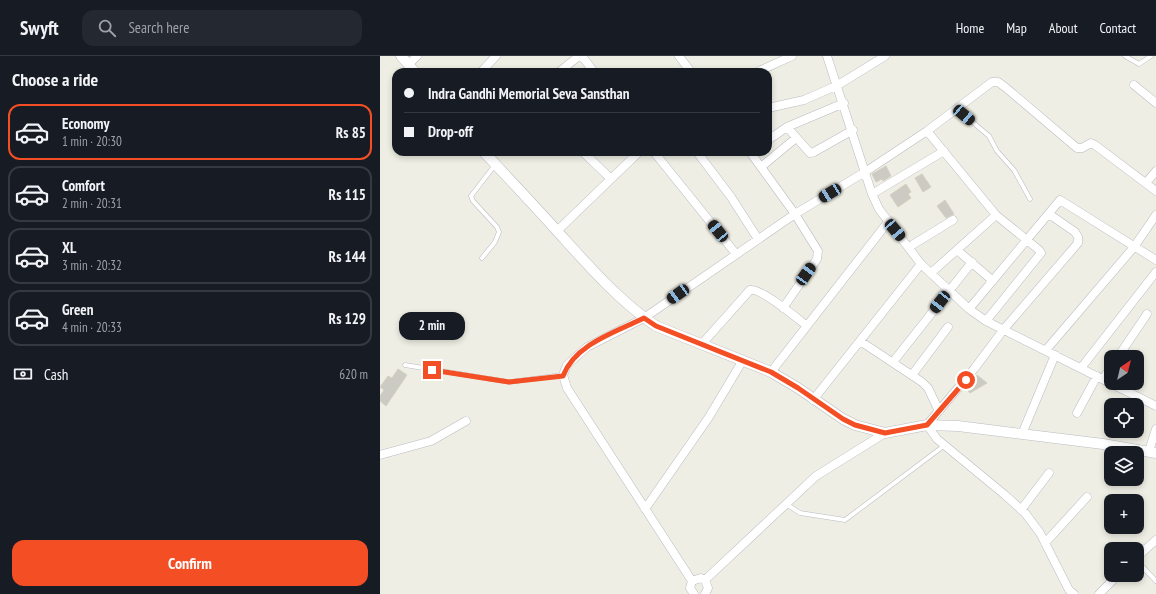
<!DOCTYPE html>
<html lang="en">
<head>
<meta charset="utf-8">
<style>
	body { margin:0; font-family:"PT Sans Narrow",sans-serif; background:#242831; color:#f1f3f6; height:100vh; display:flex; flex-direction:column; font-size:15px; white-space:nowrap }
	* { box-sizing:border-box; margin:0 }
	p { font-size:13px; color:#9ea1a6 }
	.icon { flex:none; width:22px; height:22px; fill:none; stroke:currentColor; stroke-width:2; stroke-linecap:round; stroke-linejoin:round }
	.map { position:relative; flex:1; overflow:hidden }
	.details { display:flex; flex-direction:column; background:#171b24; width:380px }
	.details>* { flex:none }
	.hud { position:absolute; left:12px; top:12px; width:380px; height:88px; border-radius:12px; box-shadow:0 2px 6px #0003; display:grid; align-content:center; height:88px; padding:0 12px; background:#171b24 }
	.needle { width:26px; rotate:35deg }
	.fabs { position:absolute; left:724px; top:294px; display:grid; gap:8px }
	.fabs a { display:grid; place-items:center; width:40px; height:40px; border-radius:8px; background:#171b24; box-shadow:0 2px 6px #0003; font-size:20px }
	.end { position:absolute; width:18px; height:18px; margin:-9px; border:5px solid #f44e25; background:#fff; box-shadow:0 0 0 2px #fff }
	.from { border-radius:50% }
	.bubble { position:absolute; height:28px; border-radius:12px; background:#171b24; box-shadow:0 2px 6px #0003; font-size:13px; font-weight:700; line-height:28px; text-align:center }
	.car { position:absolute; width:12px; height:24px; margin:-12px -6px; border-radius:5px; box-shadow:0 0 3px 1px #0007; background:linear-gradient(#222 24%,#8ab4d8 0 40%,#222 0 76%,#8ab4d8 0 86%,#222 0) }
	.hud b { display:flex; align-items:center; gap:14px; height:38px; font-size:15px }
	.hud b+b { border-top:1px solid #363941 }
	.hud i { width:10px; height:10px; background:#f1f3f6 }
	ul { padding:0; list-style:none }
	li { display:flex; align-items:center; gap:12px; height:56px; margin:0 8px 6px; padding:0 4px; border:2px solid #363941; border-radius:12px }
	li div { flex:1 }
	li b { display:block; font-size:15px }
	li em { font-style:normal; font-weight:700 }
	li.selected { border-color:#f44e25 }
	li>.icon { width:36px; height:36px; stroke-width:1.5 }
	h2 { padding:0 12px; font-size:18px; line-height:48px }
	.pay { display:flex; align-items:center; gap:10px; height:44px; padding:0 12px; font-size:15px }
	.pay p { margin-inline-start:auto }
	.cta { display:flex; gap:8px; margin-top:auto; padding:8px 12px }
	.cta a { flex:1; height:46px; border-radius:12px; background:#f44e25; color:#fff; font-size:16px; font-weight:700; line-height:46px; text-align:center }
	header { display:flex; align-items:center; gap:24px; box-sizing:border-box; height:56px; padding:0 20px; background:#171b24; border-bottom:1px solid #363941 }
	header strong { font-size:19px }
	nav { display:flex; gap:22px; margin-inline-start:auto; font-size:14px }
	.search { width:280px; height:36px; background:#242831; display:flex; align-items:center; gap:10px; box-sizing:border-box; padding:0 14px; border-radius:12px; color:#9ea1a6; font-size:15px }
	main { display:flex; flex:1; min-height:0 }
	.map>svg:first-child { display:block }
</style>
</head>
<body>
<header>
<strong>Swyft</strong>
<div class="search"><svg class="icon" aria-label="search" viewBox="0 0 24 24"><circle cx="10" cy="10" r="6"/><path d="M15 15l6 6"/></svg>Search here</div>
<nav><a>Home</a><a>Map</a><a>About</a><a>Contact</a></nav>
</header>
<main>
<section class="details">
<h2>Choose a ride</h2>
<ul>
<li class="selected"><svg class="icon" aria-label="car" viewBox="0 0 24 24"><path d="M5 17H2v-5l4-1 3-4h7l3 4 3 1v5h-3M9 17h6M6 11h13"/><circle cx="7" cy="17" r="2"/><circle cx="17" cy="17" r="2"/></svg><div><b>Economy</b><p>1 min · 20:30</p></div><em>Rs 85</em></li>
<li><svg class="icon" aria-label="car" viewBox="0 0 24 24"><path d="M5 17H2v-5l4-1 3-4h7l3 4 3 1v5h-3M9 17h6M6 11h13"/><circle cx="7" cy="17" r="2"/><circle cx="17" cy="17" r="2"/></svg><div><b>Comfort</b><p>2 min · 20:31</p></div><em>Rs 115</em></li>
<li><svg class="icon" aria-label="car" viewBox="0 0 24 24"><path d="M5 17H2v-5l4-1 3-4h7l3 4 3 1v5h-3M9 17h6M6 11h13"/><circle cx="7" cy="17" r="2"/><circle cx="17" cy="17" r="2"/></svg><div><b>XL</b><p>3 min · 20:32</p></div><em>Rs 144</em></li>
<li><svg class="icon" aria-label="car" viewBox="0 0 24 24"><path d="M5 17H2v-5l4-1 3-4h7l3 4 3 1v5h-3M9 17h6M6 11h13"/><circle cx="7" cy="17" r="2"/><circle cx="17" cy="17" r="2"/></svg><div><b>Green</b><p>4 min · 20:33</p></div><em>Rs 129</em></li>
</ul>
<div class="pay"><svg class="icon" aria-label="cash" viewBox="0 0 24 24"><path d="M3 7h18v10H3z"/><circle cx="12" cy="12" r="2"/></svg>Cash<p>620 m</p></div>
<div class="cta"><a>Confirm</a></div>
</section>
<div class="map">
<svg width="776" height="538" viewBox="0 0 776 538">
	<rect width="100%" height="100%" fill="#efeee4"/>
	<path fill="#cccbc3" stroke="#d4d1c1" d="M506,110L511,120L503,125L502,123L496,126L492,118Z
		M542,118L551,131L543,136L535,122Z
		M526,128L531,136L528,138L531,142L518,151L510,139Z
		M565,144L574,158L566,162L557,150Z
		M18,313L27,319L6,350L0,345V340L4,334L0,331L8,320L12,322Z
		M597,319L607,327L590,337L587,334Z"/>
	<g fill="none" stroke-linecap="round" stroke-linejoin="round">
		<defs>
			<path id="service" d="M745,0L759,8L771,0
				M576,52L609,80L617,95L634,114L650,143
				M102,202L115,186L119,176L117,171L93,145L91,140L115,109
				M25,309L129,326L183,319
				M406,448L420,457L465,464L565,389
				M757,505L776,525"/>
			<path id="minor" d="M202,0L214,16
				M299,0L311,16
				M447,0L492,138L499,153L541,208L589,253L606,265L776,350
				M29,8L37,0
				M101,16L116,0
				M179,16L199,0
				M377,16L412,0
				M754,29L776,47
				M388,52L424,44L458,29L505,0
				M407,71L430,97L434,96L473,74
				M547,75L616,159L659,194L661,197L606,265
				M388,84L407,71L464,47
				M203,96L230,122
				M274,96L356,198
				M317,96L351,141L378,183
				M370,96L415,158L438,195L437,203L403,252
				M381,111L416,82
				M766,127L776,115
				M492,138L564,95
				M669,158L695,176L698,181V187L624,273L594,313L547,369L557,383L625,439L645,457L660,477L689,534L694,538
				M177,175L259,96
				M529,191L573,164
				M577,194L613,225
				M551,217L616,159
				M589,253L680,144L776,204
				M480,285L542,326L548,332L559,355
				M321,289L370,234C381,232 417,262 427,270
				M666,294L754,191L776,159
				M738,301L767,258
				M513,306L592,206
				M701,312L776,216
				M391,316L508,166
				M532,319L568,271
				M723,323L731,311
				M433,344L541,208
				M697,357L717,320
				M642,378L675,299
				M769,395L776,373
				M0,399L51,385L86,365
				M265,453L329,361L363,304
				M641,454L669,417
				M665,487L707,441
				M757,501L776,484
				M325,524L436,420L505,377
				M312,525L187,332L183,319L187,309L207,291L264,262L415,158L485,116L547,75L612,26H618L625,31L697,92H702L711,87L715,89L776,135
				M314,538L310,532L312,525L321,522L325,524L328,532L325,538
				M719,538L738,519"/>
			<path id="tertiary" d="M21,0L35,16
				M104,96C128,122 153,148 177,175C207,208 238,244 276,270L391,316L418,332L463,363L475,369L505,377L547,369L578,370L723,388L776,397"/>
		</defs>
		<use href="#service" stroke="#b9bbc1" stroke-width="5"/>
		<use href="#minor" stroke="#b9bbc1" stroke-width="9"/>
		<use href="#tertiary" stroke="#b9bbc1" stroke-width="11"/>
		<use href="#service" stroke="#fff" stroke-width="4"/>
		<use href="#minor" stroke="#fff" stroke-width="8"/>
		<use href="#tertiary" stroke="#fff" stroke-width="10"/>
	</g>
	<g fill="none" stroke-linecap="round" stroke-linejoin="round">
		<path stroke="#f44e25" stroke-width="5" d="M52,314L129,326L183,320C195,288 236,276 264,262L276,270L391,316L418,332L463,363L475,369L505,377L547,369L586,324"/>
	</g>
</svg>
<div class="fabs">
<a><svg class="needle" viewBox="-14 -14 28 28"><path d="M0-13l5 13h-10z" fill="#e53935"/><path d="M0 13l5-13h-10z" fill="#9ea1a6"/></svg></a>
<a><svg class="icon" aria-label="locate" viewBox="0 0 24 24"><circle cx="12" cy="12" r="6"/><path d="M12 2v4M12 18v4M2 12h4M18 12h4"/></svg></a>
<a><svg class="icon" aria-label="layers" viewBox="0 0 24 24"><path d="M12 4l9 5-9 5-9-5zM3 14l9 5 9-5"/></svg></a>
<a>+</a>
<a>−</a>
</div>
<i class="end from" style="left:586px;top:324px"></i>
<i class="end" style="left:52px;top:314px"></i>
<div class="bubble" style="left:19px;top:256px;width:66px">2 min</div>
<i class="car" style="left:584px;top:59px;rotate:130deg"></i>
<i class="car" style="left:450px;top:137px;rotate:239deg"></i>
<i class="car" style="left:515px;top:174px;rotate:140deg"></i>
<i class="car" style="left:338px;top:175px;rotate:321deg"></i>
<i class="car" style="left:426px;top:218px;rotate:35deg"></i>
<i class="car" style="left:298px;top:238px;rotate:235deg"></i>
<i class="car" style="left:560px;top:246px;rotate:218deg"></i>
<div class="hud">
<b><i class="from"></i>Indra Gandhi Memorial Seva Sansthan</b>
<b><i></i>Drop-off</b>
</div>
</div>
</main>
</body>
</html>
